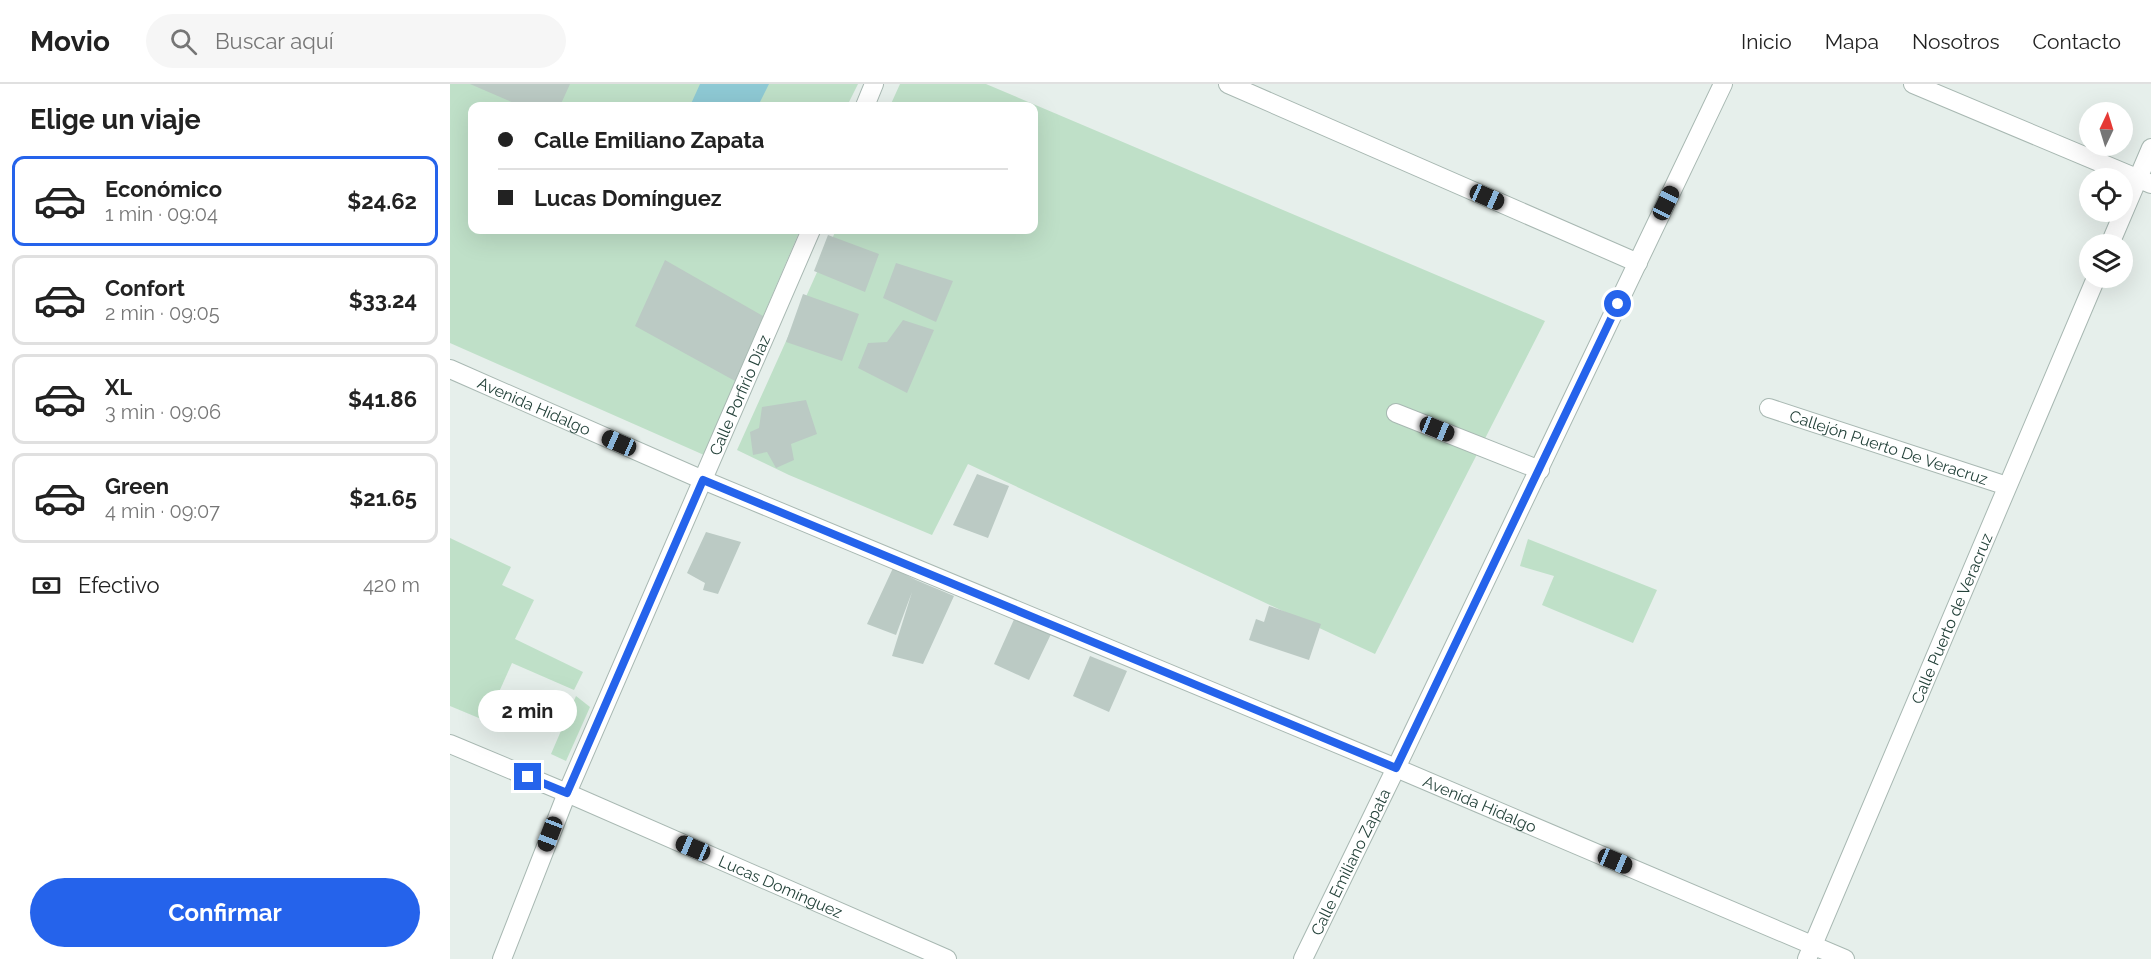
<!DOCTYPE html>
<html lang="es">
<head>
<meta charset="utf-8">
<style>
	body { margin:0; font-family:Raleway,sans-serif; background:#f6f6f6; color:#222; height:100vh; display:flex; flex-direction:column; font-size:22px; white-space:nowrap }
	* { box-sizing:border-box; margin:0 }
	p { font-size:20px; color:#767676 }
	.icon { flex:none; width:33px; height:33px; fill:none; stroke:currentColor; stroke-width:2; stroke-linecap:round; stroke-linejoin:round }
	.map { position:relative; flex:1; overflow:hidden }
	.drawer { display:flex; flex-direction:column; background:#fff; width:450px }
	.drawer>* { flex:none }
	.hud { position:absolute; left:18px; top:18px; width:570px; height:132px; border-radius:12px; box-shadow:0 6px 24px #0002; display:grid; align-content:center; height:132px; padding:0 30px; background:#fff }
	.needle { width:39px; rotate:4deg }
	.tools { position:absolute; left:1629px; top:18px; display:grid; gap:12px }
	.tools a { display:grid; place-items:center; width:54px; height:54px; border-radius:50%; background:#fff; box-shadow:0 6px 24px #0002; font-size:30px }
	.end { position:absolute; width:27px; height:27px; margin:-14px; border:8px solid #2563eb; background:#fff; box-shadow:0 0 0 3px #fff }
	.from { border-radius:50% }
	.bubble { position:absolute; height:42px; border-radius:21px; background:#fff; box-shadow:0 6px 24px #0002; font-size:20px; font-weight:700; line-height:42px; text-align:center }
	.car { position:absolute; width:18px; height:36px; margin:-18px -9px; border-radius:8px; box-shadow:0 0 4px 2px #0007; background:linear-gradient(#222 24%,#8ab4d8 0 40%,#222 0 76%,#8ab4d8 0 86%,#222 0) }
	.hud b { display:flex; align-items:center; gap:21px; height:57px; font-size:22px }
	.hud b+b { border-top:2px solid #e0e0e0 }
	.hud i { width:15px; height:15px; background:#222 }
	ul { padding:0; list-style:none }
	li { display:flex; align-items:center; gap:18px; height:90px; margin:0 12px 9px; padding:0 18px; border:3px solid #e0e0e0; border-radius:12px }
	li div { flex:1 }
	li b { display:block; font-size:22px }
	li em { font-style:normal; font-weight:700 }
	li.active { border-color:#2563eb }
	li>.icon { width:54px; height:54px; stroke-width:1.5 }
	h2 { padding:0 30px; font-size:27px; line-height:72px }
	.pay { display:flex; align-items:center; gap:15px; height:66px; padding:0 30px; font-size:22px }
	.pay p { margin-inline-start:auto }
	.button { display:flex; gap:12px; margin-top:auto; padding:12px 30px }
	.button a { flex:1; height:69px; border-radius:36px; background:#2563eb; color:#fff; font-size:24px; font-weight:700; line-height:69px; text-align:center }
	header { display:flex; align-items:center; gap:36px; box-sizing:border-box; height:84px; padding:0 30px; background:#fff; border-bottom:2px solid #e0e0e0 }
	header strong { font-size:28px }
	nav { display:flex; gap:33px; margin-inline-start:auto; font-size:21px }
	.search { width:420px; height:54px; background:#f6f6f6; display:flex; align-items:center; gap:15px; box-sizing:border-box; padding:0 21px; border-radius:33px; color:#767676; font-size:22px }
	main { display:flex; flex:1; min-height:0 }
	.map>svg:first-child { display:block }
</style>
</head>
<body>
<header>
<strong>Movio</strong>
<div class="search"><svg class="icon" aria-label="search" viewBox="0 0 24 24"><circle cx="10" cy="10" r="6"/><path d="M15 15l6 6"/></svg>Buscar aquí</div>
<nav><a>Inicio</a><a>Mapa</a><a>Nosotros</a><a>Contacto</a></nav>
</header>
<main>
<section class="drawer">
<h2>Elige un viaje</h2>
<ul>
<li class="active"><svg class="icon" aria-label="car" viewBox="0 0 24 24"><path d="M5 17H2v-5l4-1 3-4h7l3 4 3 1v5h-3M9 17h6M6 11h13"/><circle cx="7" cy="17" r="2"/><circle cx="17" cy="17" r="2"/></svg><div><b>Económico</b><p>1 min · 09:04</p></div><em>$24.62</em></li>
<li><svg class="icon" aria-label="car" viewBox="0 0 24 24"><path d="M5 17H2v-5l4-1 3-4h7l3 4 3 1v5h-3M9 17h6M6 11h13"/><circle cx="7" cy="17" r="2"/><circle cx="17" cy="17" r="2"/></svg><div><b>Confort</b><p>2 min · 09:05</p></div><em>$33.24</em></li>
<li><svg class="icon" aria-label="car" viewBox="0 0 24 24"><path d="M5 17H2v-5l4-1 3-4h7l3 4 3 1v5h-3M9 17h6M6 11h13"/><circle cx="7" cy="17" r="2"/><circle cx="17" cy="17" r="2"/></svg><div><b>XL</b><p>3 min · 09:06</p></div><em>$41.86</em></li>
<li><svg class="icon" aria-label="car" viewBox="0 0 24 24"><path d="M5 17H2v-5l4-1 3-4h7l3 4 3 1v5h-3M9 17h6M6 11h13"/><circle cx="7" cy="17" r="2"/><circle cx="17" cy="17" r="2"/></svg><div><b>Green</b><p>4 min · 09:07</p></div><em>$21.65</em></li>
</ul>
<div class="pay"><svg class="icon" aria-label="cash" viewBox="0 0 24 24"><path d="M3 7h18v10H3z"/><circle cx="12" cy="12" r="2"/></svg>Efectivo<p>420 m</p></div>
<div class="button"><a>Confirmar</a></div>
</section>
<div class="map">
<svg width="1701" height="875" viewBox="0 0 1701 875">
	<rect width="100%" height="100%" fill="#e6efeb"/>
	<path fill="#bfe0c8" d="M0,0H408L397,22H22V146H350L254,371L0,259Z
		M450,0H536L1095,237L925,570L518,380L482,451L339,391L287,366L386,146H584V22H440Z
		M0,454L61,483L52,501L84,516L65,555L133,588L124,606L62,579L36,637L0,622Z
		M1078,455L1207,506L1183,559L1092,521L1104,492L1070,482Z
		M126,612L140,623L116,677L101,670Z"/>
	<path fill="#8ec9d4" d="M250,0H319L308,22H240Z"/>
	<path fill="#bbcac4" d="M20,0H120L110,22H71Z
		M378,151L429,170L415,208L364,187Z
		M215,176L313,232L285,297L185,242Z
		M446,179L503,197L486,238L433,214Z
		M353,210L409,230L392,277L336,258Z
		M453,236L484,246L457,309L408,284L418,259L437,258Z
		M356,316L367,350L341,360L344,376L326,384L317,368L303,371L300,348L309,344L312,323Z
		M527,390L559,402L538,454L503,441Z
		M256,448L291,458L268,510L253,506L255,499L237,489Z
		M443,484L466,496L504,512L473,580L442,572L462,508L446,551L417,540Z
		M819,522L871,540L859,576L799,556L806,535L814,538Z
		M566,531L602,548L579,596L544,580Z
		M640,572L677,587L659,628L623,612Z"/>
	<g fill="none" stroke-linecap="round" stroke-linejoin="round">
		<defs>
			<g id="minor">
				<path d="M778,0L1188,179"/>
				<path d="M1463,0L1701,100"/>
				<path d="M415,22L424,0"/>
				<path d="M1660,160L1701,64"/>
				<path id="s1" d="M0,285L253,396L946,684L1395,875"/>
				<path id="s2" d="M1319,324L1557,402"/>
				<path d="M946,329L1090,386"/>
				<path id="s3" d="M0,660L117,709L497,875"/>
				<path id="s4" d="M52,875L117,709L361,146"/>
				<path id="s5" d="M853,875L946,684L1273,0"/>
				<path id="s6" d="M1357,875L1646,194"/>
			</g>
		</defs>
		<use href="#minor" stroke="#a8b8b2" stroke-width="20"/>
		<use href="#minor" stroke="#fff" stroke-width="18"/>
	</g>
	<g fill="none" stroke-linecap="round" stroke-linejoin="round">
		<path stroke="#2563eb" stroke-width="8" d="M78,693L117,709L253,396L946,684L1168,220"/>
	</g>
	<g text-anchor="middle" dominant-baseline="central" stroke-width="6" stroke-linejoin="round" paint-order="stroke">
		<g font-size="16" fill="#24423a" stroke="#f7fbf9">
			<text stroke="none"><textPath href="#s4" startOffset="612">Calle Porfirio Díaz</textPath></text>
			<text stroke="none"><textPath href="#s1" startOffset="92">Avenida Hidalgo</textPath></text>
			<text stroke="none"><textPath href="#s2" startOffset="126">Callejón Puerto De Veracruz</textPath></text>
			<text stroke="none"><textPath href="#s6" startOffset="370">Calle Puerto de Veracruz</textPath></text>
			<text stroke="none"><textPath href="#s1" startOffset="1118">Avenida Hidalgo</textPath></text>
			<text stroke="none"><textPath href="#s5" startOffset="108">Calle Emiliano Zapata</textPath></text>
			<text stroke="none"><textPath href="#s3" startOffset="360">Lucas Domínguez</textPath></text>
		</g>
	</g>
</svg>
<div class="tools">
<a><svg class="needle" viewBox="-14 -14 28 28"><path d="M0-13l5 13h-10z" fill="#e53935"/><path d="M0 13l5-13h-10z" fill="#767676"/></svg></a>
<a><svg class="icon" aria-label="locate" viewBox="0 0 24 24"><circle cx="12" cy="12" r="6"/><path d="M12 2v4M12 18v4M2 12h4M18 12h4"/></svg></a>
<a><svg class="icon" aria-label="layers" viewBox="0 0 24 24"><path d="M12 4l9 5-9 5-9-5zM3 14l9 5 9-5"/></svg></a>
</div>
<i class="end from" style="left:1168px;top:220px"></i>
<i class="end" style="left:78px;top:693px"></i>
<div class="bubble" style="left:28px;top:606px;width:99px">2 min</div>
<i class="car" style="left:1037px;top:113px;rotate:114deg"></i>
<i class="car" style="left:1216px;top:119px;rotate:26deg"></i>
<i class="car" style="left:987px;top:345px;rotate:112deg"></i>
<i class="car" style="left:169px;top:359px;rotate:294deg"></i>
<i class="car" style="left:100px;top:750px;rotate:201deg"></i>
<i class="car" style="left:243px;top:764px;rotate:293deg"></i>
<i class="car" style="left:1165px;top:777px;rotate:113deg"></i>
<div class="hud">
<b><i class="from"></i>Calle Emiliano Zapata</b>
<b><i></i>Lucas Domínguez</b>
</div>
</div>
</main>
</body>
</html>
